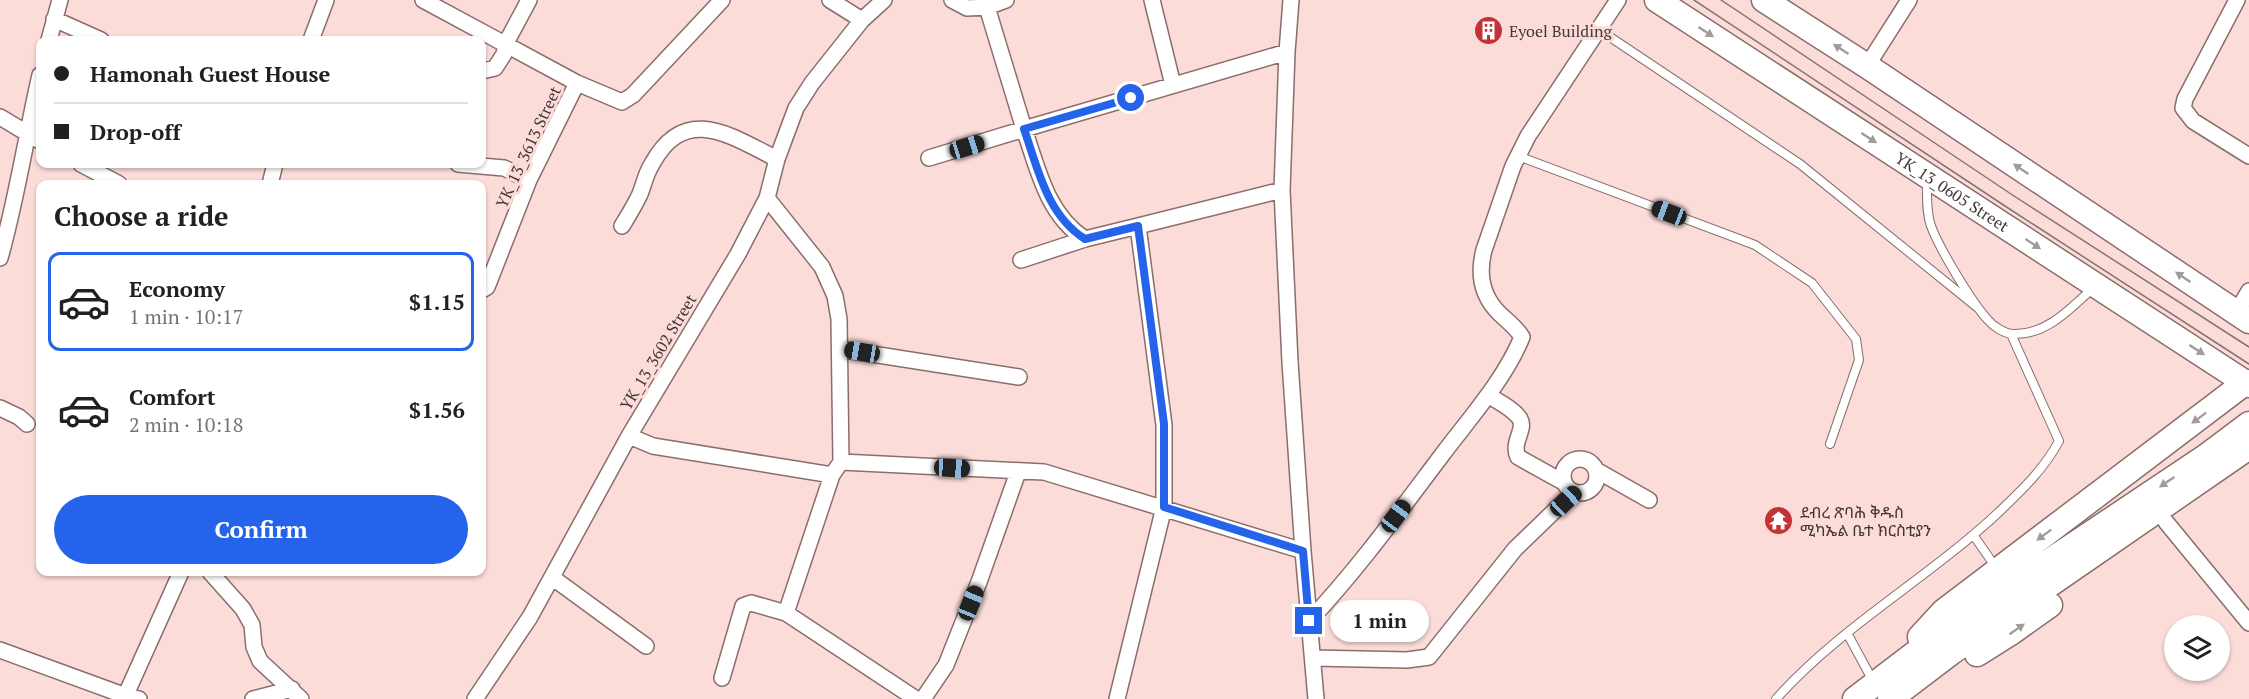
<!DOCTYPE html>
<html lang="en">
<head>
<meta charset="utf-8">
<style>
	body { margin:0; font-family:"PT Serif","Noto Sans Ethiopic",serif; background:#f6f6f6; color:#202124; height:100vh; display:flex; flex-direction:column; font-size:22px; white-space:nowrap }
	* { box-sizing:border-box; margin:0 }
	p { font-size:20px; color:#757577 }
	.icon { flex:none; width:33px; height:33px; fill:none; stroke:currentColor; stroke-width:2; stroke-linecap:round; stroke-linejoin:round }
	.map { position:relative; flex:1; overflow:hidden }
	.details { position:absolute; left:36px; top:180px; width:450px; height:396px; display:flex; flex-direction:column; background:#fff; border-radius:12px; box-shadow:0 2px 4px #0004 }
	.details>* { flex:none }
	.hud { position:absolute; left:36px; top:36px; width:450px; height:132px; border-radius:12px; box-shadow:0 2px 4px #0004; display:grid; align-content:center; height:132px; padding:0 18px; background:#fff }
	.controls { position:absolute; left:2164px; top:615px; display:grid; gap:12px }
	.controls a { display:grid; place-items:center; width:66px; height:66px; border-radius:50%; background:#fff; box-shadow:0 2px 4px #0004; font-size:30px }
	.end { position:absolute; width:27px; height:27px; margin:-14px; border:8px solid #2563eb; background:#fff; box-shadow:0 0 0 3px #fff }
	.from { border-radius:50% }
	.bubble { position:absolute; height:42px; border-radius:21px; background:#fff; box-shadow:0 2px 4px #0004; font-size:20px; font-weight:700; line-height:42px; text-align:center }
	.car { position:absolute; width:18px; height:36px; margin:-18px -9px; border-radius:8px; box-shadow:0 0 4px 2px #0007; background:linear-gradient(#222 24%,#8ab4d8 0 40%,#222 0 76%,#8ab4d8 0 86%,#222 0) }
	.hud b { display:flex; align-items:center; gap:21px; height:57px; font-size:22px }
	.hud b+b { border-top:2px solid #e0e0e0 }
	.hud i { width:15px; height:15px; background:#202124 }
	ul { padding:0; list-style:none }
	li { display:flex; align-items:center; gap:18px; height:99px; margin:0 12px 9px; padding:0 6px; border:3px solid transparent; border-radius:12px }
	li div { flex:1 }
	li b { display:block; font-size:22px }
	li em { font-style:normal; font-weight:700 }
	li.active { border-color:#2563eb }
	li>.icon { width:54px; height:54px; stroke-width:1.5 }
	h2 { padding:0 18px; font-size:27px; line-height:72px }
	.action { display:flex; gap:12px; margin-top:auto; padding:12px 18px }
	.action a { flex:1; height:69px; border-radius:36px; background:#2563eb; color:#fff; font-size:24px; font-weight:700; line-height:69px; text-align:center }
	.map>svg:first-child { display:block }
</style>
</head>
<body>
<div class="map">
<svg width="2249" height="699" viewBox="0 0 2249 699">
	<rect width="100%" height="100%" fill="#fbdcd9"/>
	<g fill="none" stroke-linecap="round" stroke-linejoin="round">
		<defs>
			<path id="service" d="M1598,29L1800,164L1978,308
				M1518,156L1755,245L1812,283L1856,339L1859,360L1830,444
				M1927,180C1927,194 1926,212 1931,226C1939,248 1972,303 1988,320C1994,327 2004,333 2012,334C2046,336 2071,308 2094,287
				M1974,536L1997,569
				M1847,633L1873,681
				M1776,699C1841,626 1929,578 2000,511C2022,490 2044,469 2059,441L2011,334"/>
			<path id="minor" d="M423,0L577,83L622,102L633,95L722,0
				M830,0L862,20
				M952,0L967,8L987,7L1024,129L1287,52
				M1152,0L1173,85
				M1291,0L1287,52L1282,190L1290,362L1303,551L1316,699
				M2237,0L2185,99L2183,108L2193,121L2249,156
				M987,7L1006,0
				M54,19L101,40
				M49,40L60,0
				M311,40L326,0
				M1867,66L1909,0
				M482,71L495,68L504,54L506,43L529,0
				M0,117L40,141
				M929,158L1024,129C1038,169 1047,215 1085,239L1138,226
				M81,164L119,184
				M458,164L504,168L529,180
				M270,184L275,164
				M767,198L822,267L835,296L839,319L841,462L1044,472L1303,551
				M622,226C628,216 635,205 640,194C644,184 646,173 652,164C685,103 731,136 777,159
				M0,258C17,198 26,136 40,75
				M1021,260L1085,239
				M482,290L487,287L529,180L577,83
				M2236,313L2249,291
				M840,349L1019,377
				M1488,395C1497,401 1514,409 1520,419C1526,430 1511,442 1518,457L1563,482
				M0,408L19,417L27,424
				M629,436L653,446L832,475L841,462
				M1563 476a17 17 0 1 1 34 0a17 17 0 1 1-34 0Z
				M1596,470L1649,500
				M2166,522L2249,623
				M210,572L243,609L252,625L254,647L260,661L301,699
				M553,578L646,646
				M786,613L832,475
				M1309,621C1358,569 1399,512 1442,455C1469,419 1505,379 1522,337C1516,327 1507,321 1499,313C1481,295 1478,273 1484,250L1513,166L1528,136L1618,0
				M0,650L126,696L139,699
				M1313,658L1407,660L1429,657L1515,549L1574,492
				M722,678L743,606L751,603L786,613L916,699
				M124,699L181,572
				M253,699L292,689
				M475,699L530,617L629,436L738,254L767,198L777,159L796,108L812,83L862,20L884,0
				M923,699L946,665L979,582L1018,472
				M1117,699L1164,507V425L1138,226L1282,190"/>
			<g id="primary">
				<path id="s1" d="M1657,0L2249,385"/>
				<path d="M1764,0L1867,66L2249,321"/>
				<path d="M1920,637L1944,611L2246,382"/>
				<path d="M1977,654L2012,632L2050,605"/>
				<path d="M1855,699L1939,635L2205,457L2249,424"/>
				<path d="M1890,699L1952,652L2249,447"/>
			</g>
		</defs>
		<use href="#service" stroke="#896e6b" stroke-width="10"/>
		<use href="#minor" stroke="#896e6b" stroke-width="18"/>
		<use href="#primary" stroke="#896e6b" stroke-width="27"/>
		<use href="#service" stroke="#fff" stroke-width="8"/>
		<use href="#minor" stroke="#fff" stroke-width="15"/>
		<use href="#primary" stroke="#fff" stroke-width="24"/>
		<path stroke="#877472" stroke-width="1.5" d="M1694,0L2005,206L2249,364
			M1721,0L2014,196L2249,347"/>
	</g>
	<defs><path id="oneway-solid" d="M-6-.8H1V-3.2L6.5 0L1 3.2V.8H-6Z" transform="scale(1.5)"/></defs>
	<g fill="#a19b9a">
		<use href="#oneway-solid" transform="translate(1706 32) rotate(33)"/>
		<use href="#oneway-solid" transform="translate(1841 49) rotate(-147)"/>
		<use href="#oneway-solid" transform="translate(1869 138) rotate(33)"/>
		<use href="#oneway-solid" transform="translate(2021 169) rotate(-146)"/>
		<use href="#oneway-solid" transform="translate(2033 244) rotate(33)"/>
		<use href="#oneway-solid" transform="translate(2183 277) rotate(-146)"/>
		<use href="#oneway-solid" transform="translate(2197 350) rotate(33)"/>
		<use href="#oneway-solid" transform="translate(2199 418) rotate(143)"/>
		<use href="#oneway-solid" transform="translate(2167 482) rotate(146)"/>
		<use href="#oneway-solid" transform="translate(2044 535) rotate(143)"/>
		<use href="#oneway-solid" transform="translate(2017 629) rotate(-35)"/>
	</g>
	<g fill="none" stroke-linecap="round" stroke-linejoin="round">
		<path stroke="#2563eb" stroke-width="8" d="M1131,98L1024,129C1038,169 1047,215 1085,239L1138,226L1164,424V507L1303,551L1309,621"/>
	</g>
	<defs>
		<symbol id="building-disc" viewBox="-11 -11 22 22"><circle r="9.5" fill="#c23337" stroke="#fbdcd9"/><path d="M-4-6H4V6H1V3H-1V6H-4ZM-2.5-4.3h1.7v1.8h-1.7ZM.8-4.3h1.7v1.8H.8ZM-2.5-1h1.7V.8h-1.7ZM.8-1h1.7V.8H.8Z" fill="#fff"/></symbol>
		<symbol id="temple-disc" viewBox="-11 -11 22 22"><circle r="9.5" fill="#c23337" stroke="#fbdcd9"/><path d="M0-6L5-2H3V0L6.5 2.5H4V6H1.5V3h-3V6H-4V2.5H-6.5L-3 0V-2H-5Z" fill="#fff"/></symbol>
	</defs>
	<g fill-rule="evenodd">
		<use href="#building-disc" x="1472" y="14" width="33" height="33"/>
		<use href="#temple-disc" x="1762" y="504" width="33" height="33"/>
	</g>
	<g text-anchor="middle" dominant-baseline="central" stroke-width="6" stroke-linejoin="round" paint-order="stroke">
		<g font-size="16" fill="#433736" stroke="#fbdcd9" text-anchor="start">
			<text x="1509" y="31">Eyoel Building</text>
			<text x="1800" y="512">ደብረ ጽባሕ ቅዱስ<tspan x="1800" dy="18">ሚካኤል ቤተ ክርስቲያን</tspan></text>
		</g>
		<g font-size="16" fill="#433736" stroke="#fbdcd9">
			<text transform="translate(528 147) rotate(-65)">YK_13_3613 Street</text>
			<text stroke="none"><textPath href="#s1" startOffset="352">YK_13_0605 Street</textPath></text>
			<text transform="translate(658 352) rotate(-59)">YK_13_3602 Street</text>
		</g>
	</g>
</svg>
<div class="controls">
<a><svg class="icon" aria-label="layers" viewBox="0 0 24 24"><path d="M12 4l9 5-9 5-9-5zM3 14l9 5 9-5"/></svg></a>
</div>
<i class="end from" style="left:1131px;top:98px"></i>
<i class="end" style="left:1309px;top:621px"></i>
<div class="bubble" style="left:1330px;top:600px;width:99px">1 min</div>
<i class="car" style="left:967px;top:147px;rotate:73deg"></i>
<i class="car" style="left:1669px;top:213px;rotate:291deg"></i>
<i class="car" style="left:862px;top:352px;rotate:279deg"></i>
<i class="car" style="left:952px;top:468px;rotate:93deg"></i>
<i class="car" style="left:1566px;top:501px;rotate:47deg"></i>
<i class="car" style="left:1396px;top:516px;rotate:37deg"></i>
<i class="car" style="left:971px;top:603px;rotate:22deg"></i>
<div class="hud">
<b><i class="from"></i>Hamonah Guest House</b>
<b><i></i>Drop-off</b>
</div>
<section class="details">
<h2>Choose a ride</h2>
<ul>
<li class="active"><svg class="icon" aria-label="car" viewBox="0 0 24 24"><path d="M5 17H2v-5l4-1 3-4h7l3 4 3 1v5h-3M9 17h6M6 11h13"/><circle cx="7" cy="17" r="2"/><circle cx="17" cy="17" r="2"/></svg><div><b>Economy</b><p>1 min · 10:17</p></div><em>$1.15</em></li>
<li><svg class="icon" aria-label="car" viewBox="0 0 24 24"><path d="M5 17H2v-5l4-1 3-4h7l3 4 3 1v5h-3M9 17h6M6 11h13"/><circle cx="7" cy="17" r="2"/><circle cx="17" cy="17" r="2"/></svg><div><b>Comfort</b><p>2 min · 10:18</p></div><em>$1.56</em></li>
</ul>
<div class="action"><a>Confirm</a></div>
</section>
</div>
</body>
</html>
